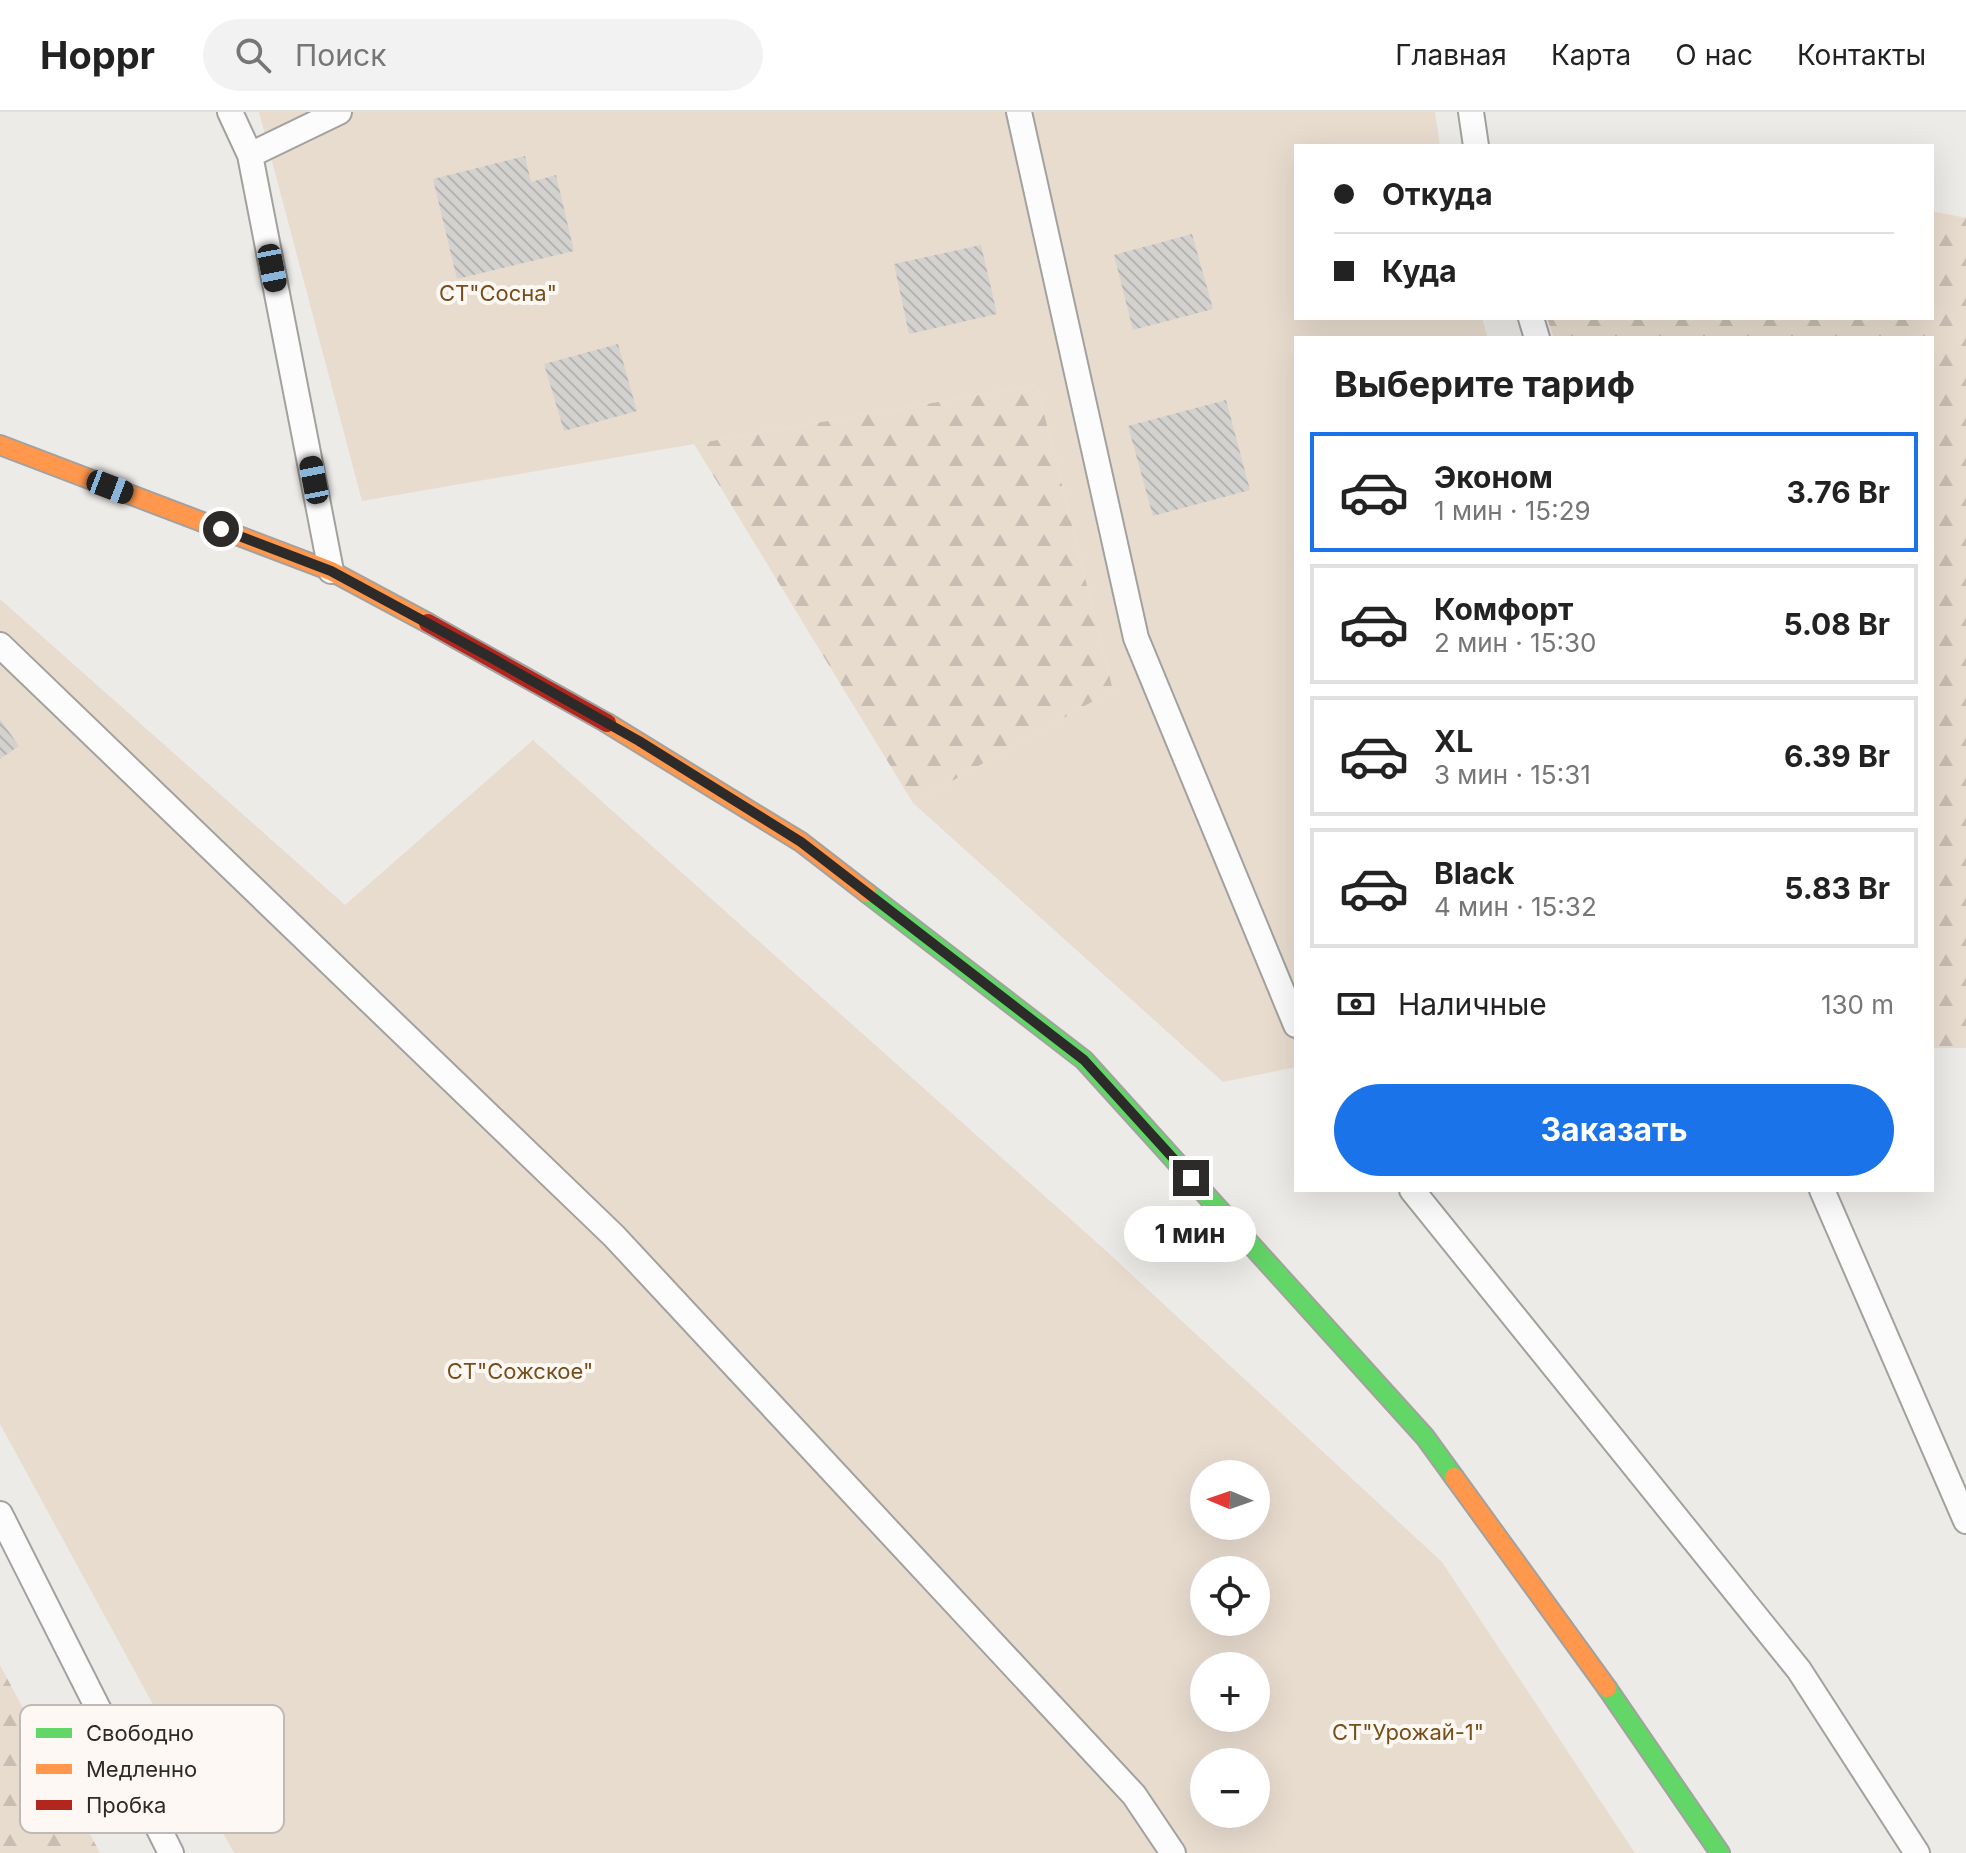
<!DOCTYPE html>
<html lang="ru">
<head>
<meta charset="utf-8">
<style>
	body { margin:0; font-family:Inter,sans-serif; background:#f2f2f2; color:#222; height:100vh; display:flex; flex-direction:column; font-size:30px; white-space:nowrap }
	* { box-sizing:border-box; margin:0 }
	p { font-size:26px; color:#767676 }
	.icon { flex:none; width:44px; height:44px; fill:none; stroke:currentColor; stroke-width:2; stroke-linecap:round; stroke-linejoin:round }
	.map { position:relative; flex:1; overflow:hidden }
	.panel { position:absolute; left:1294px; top:224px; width:640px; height:856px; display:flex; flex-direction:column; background:#fff; border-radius:0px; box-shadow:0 8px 32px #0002 }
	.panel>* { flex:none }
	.banner { position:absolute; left:1294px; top:32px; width:640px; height:176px; border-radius:0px; box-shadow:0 8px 32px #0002; display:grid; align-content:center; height:176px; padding:0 40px; background:#fff }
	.needle { width:52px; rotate:272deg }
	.tools { position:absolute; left:1190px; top:1348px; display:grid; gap:16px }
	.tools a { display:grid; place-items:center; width:80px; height:80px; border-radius:50%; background:#fff; box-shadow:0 8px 32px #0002; font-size:40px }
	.end { position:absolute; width:36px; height:36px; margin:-18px; border:10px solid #2d2b29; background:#fff; box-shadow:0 0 0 4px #fff }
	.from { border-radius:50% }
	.bubble { position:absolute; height:56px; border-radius:28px; background:#fff; box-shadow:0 8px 32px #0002; font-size:26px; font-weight:700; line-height:56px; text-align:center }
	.car { position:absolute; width:24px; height:48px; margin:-24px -12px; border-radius:10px; box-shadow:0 0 6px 2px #0007; background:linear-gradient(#222 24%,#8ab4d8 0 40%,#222 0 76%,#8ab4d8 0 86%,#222 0) }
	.banner b { display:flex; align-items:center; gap:28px; height:76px; font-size:30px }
	.banner b+b { border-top:2px solid #e0e0e0 }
	.banner i { width:20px; height:20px; background:#222 }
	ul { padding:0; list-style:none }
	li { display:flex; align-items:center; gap:24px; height:120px; margin:0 16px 12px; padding:0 24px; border:4px solid #e0e0e0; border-radius:0px }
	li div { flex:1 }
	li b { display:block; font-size:30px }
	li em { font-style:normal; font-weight:700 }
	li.current { border-color:#1a73e8 }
	li>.icon { width:72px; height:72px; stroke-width:1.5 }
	h2 { padding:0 40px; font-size:36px; line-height:96px }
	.pay { display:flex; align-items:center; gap:20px; height:88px; padding:0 40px; font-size:30px }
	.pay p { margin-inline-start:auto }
	.cta { display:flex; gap:16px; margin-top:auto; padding:16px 40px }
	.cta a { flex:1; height:92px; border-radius:48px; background:#1a73e8; color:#fff; font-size:32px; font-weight:700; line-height:92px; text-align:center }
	header { display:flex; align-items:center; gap:48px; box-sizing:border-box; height:112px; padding:0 40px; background:#fff; border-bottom:2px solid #e0e0e0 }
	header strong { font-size:38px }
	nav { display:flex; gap:44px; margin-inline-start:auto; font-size:28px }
	.search { width:560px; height:72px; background:#f2f2f2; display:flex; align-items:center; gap:20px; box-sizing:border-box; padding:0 28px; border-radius:44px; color:#767676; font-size:30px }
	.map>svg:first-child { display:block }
</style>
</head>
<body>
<header>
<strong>Hoppr</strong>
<div class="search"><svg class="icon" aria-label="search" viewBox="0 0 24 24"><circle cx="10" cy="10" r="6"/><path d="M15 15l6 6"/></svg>Поиск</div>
<nav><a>Главная</a><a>Карта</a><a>О нас</a><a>Контакты</a></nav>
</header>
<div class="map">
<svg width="1966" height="1741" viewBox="0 0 1966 1741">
	<defs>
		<pattern id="forest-firs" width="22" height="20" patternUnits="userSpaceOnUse" patternTransform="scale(2)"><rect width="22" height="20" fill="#e8dccf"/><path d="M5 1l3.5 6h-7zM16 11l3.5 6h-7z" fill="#c7bdb2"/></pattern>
		<pattern id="building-back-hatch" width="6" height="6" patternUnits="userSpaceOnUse" patternTransform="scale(2)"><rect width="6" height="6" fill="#d4d2cf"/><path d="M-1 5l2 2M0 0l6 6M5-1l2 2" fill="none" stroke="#b6b4b2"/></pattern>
	</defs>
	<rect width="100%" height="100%" fill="#edebe8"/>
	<path fill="#e8dccf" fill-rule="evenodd" d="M259,0H1435L1440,34H1296V206H1482L1488,226H1296V955L1223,970L913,691L1113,578L1037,273L362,389Z
		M0,487L345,793L533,628L1103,1136L1442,1450L1635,1741H234L0,1312ZM1204,1362H1256V1414H1204ZM1204,1458H1256V1510H1204ZM1204,1554H1256V1606H1204ZM1204,1650H1256V1702H1204Z"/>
	<path fill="url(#forest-firs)" d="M1932,99L1966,106V936H1932V226H1554L1547,206H1932Z
		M1037,273L1113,578L913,691L694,332Z
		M0,1553L100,1741H0Z"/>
	<path fill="url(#building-back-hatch)" d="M525,44L531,70L556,63L574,139L457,167L433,67Z
		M1192,122L1213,197L1133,218L1114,143Z
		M981,133L997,202L909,222L894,152Z
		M618,232L637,299L564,319L544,252Z
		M1226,288L1250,378L1153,404L1128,314Z
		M0,607L19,634L0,647Z"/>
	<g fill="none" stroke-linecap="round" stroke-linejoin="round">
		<defs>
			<path id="lane" d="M230,0L250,43L331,459
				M1019,0L1136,526L1296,913
				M1471,0L1476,34
				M250,43L339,0
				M1531,206L1537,226
				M0,533L614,1124L1134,1683L1173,1741
				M1412,1078L1799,1558L1917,1741
				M1822,1078L1966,1409
				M0,1402L171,1741"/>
			<path id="fast" d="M867,781L1084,948L1425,1325L1454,1365
				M1607,1576L1720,1741"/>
			<path id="slow" d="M0,333L331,459L428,511
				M607,611L801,730L867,781
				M1454,1365L1607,1576"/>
			<path id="jam" d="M428,511L607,611"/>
		</defs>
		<use href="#lane" stroke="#a2a19e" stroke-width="28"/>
		<use href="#fast" stroke="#a2a19e" stroke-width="22"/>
		<use href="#slow" stroke="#a2a19e" stroke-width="22"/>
		<use href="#jam" stroke="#a2a19e" stroke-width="22"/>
		<use href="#lane" stroke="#fcfcfc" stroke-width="24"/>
		<use href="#fast" stroke="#63d668" stroke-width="18"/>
		<use href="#slow" stroke="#ff974d" stroke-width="18"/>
		<use href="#jam" stroke="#b3261e" stroke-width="18"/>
	</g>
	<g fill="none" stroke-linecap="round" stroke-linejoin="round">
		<path stroke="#2d2b29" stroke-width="10" d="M221,417L331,459L490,545L639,629L801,730L1084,948L1191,1066"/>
	</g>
	<g text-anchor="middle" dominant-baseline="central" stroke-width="8" stroke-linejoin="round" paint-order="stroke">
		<g font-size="22" fill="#774d19" stroke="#fdf8f3">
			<text x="498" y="181">СТ"Сосна"</text>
			<text x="520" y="1259">СТ"Сожское"</text>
			<text x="1408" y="1620">СТ"Урожай-1"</text>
		</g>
	</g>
	<rect x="20" y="1593" width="264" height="128" rx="12" fill="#fdf8f3" stroke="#bfbab6" stroke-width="2"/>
	<rect x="36" y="1616" width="36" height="10" fill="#63d668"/>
	<rect x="36" y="1652" width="36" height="10" fill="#ff974d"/>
	<rect x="36" y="1688" width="36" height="10" fill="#b3261e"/>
	<g font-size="22" fill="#2d2b29">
		<text x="86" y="1629">Свободно</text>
		<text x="86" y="1665">Медленно</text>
		<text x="86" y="1701">Пробка</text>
	</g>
</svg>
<div class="tools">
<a><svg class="needle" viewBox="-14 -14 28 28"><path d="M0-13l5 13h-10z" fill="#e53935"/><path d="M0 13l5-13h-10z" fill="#767676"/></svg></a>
<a><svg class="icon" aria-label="locate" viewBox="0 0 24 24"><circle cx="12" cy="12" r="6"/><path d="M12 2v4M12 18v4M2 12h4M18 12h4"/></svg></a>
<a>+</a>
<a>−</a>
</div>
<i class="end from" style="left:221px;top:417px"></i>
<i class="end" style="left:1191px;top:1066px"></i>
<div class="bubble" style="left:1124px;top:1094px;width:132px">1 мин</div>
<i class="car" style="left:272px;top:156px;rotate:169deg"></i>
<i class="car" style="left:314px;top:368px;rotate:349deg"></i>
<i class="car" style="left:110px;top:375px;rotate:111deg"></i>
<div class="banner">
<b><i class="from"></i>Откуда</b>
<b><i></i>Куда</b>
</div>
<section class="panel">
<h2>Выберите тариф</h2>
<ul>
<li class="current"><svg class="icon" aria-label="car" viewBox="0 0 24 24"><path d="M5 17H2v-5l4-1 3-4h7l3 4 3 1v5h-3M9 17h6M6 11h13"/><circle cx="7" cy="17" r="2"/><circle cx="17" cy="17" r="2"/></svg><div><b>Эконом</b><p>1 мин · 15:29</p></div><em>3.76 Br</em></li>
<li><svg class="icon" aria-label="car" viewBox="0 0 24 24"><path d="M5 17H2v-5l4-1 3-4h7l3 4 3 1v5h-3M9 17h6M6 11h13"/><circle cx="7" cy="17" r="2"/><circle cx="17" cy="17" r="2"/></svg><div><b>Комфорт</b><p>2 мин · 15:30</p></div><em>5.08 Br</em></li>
<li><svg class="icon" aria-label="car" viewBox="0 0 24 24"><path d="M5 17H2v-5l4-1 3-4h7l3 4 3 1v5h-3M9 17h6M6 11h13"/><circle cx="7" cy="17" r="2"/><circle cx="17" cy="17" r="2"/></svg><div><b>XL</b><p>3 мин · 15:31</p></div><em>6.39 Br</em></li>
<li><svg class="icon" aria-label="car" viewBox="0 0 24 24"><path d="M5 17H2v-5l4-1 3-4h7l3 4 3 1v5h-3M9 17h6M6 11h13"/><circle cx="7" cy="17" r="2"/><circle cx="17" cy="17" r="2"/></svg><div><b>Black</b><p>4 мин · 15:32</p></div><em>5.83 Br</em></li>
</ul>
<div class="pay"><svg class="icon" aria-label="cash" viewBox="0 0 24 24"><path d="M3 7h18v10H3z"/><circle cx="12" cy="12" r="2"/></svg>Наличные<p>130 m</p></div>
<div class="cta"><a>Заказать</a></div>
</section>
</div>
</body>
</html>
